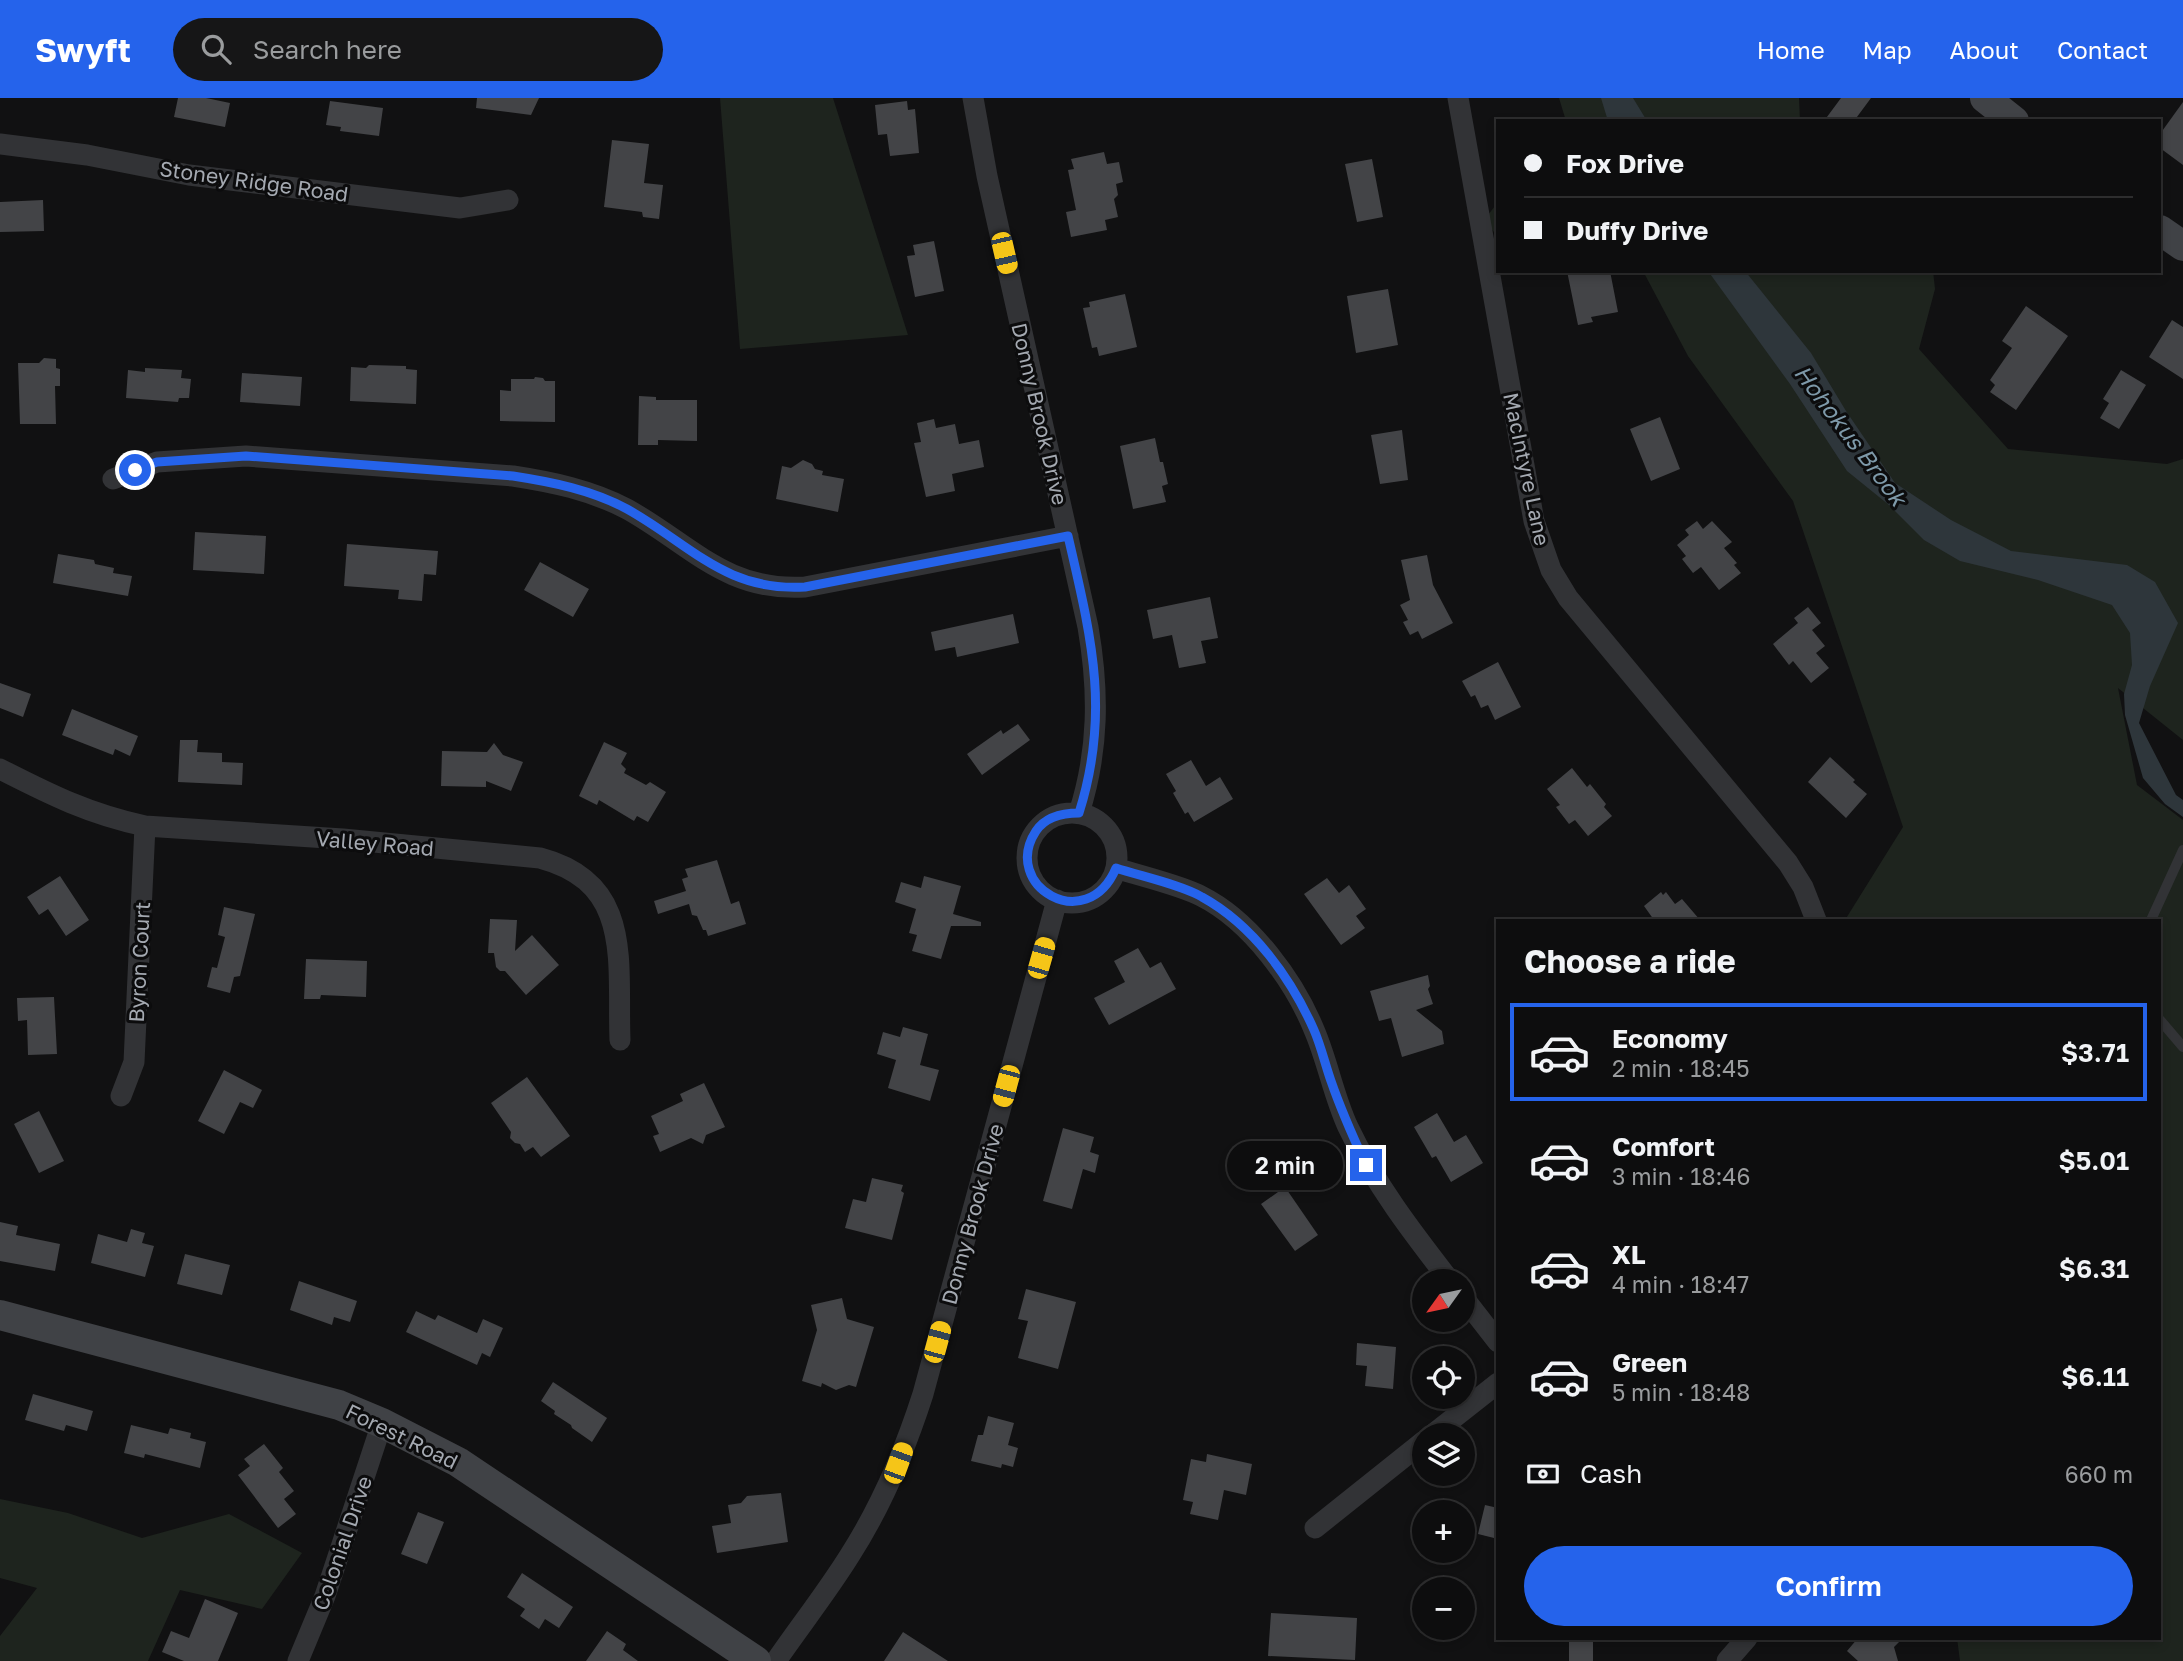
<!DOCTYPE html>
<html lang="en">
<head>
<meta charset="utf-8">
<style>
	body { margin:0; font-family:"Golos Text",sans-serif; background:#161617; color:#f1f3f6; height:100vh; display:flex; flex-direction:column; font-size:26px; white-space:nowrap }
	* { box-sizing:border-box; margin:0 }
	p { font-size:23px; color:#9a9c9e }
	.icon { flex:none; width:38px; height:38px; fill:none; stroke:currentColor; stroke-width:2; stroke-linecap:round; stroke-linejoin:round }
	.map { position:relative; flex:1; overflow:hidden }
	.details { position:absolute; left:1496px; top:821px; width:665px; height:721px; display:flex; flex-direction:column; background:#0d0d0e; border-radius:0px; box-shadow:0 4px 10px #0003,0 0 0 2px #2d2d2e }
	.details>* { flex:none }
	.hud { position:absolute; left:1496px; top:21px; width:665px; height:154px; border-radius:0px; box-shadow:0 4px 10px #0003,0 0 0 2px #2d2d2e; display:grid; align-content:center; height:154px; padding:0 28px; background:#0d0d0e }
	.needle { width:46px; rotate:237deg }
	.tools { position:absolute; left:1412px; top:1171px; display:grid; gap:14px }
	.tools a { display:grid; place-items:center; width:63px; height:63px; border-radius:50%; background:#0d0d0e; box-shadow:0 4px 10px #0003,0 0 0 2px #2d2d2e; font-size:35px }
	.end { position:absolute; width:32px; height:32px; margin:-16px; border:9px solid #2563eb; background:#fff; box-shadow:0 0 0 4px #fff }
	.from { border-radius:50% }
	.bubble { position:absolute; height:49px; border-radius:24px; background:#0d0d0e; box-shadow:0 4px 10px #0003,0 0 0 2px #2d2d2e; font-size:23px; font-weight:600; line-height:49px; text-align:center }
	.car { position:absolute; width:21px; height:42px; margin:-21px -10px; border-radius:9px; box-shadow:0 0 5px 2px #0007; background:linear-gradient(#f5c518 24%,#345 0 40%,#f5c518 0 76%,#345 0 86%,#f5c518 0) }
	.hud b { display:flex; align-items:center; gap:24px; height:66px; font-size:26px }
	.hud b+b { border-top:2px solid #2d2d2e }
	.hud i { width:18px; height:18px; background:#f1f3f6 }
	ul { padding:0; list-style:none }
	li { display:flex; align-items:center; gap:21px; height:98px; margin:0 14px 10px; padding:0 14px; border:4px solid transparent; border-radius:0px }
	li div { flex:1 }
	li b { display:block; font-size:26px }
	li em { font-style:normal; font-weight:600 }
	li.active { border-color:#2563eb }
	li>.icon { width:63px; height:63px; stroke-width:1.5 }
	h2 { padding:0 28px; font-size:32px; line-height:84px }
	.pay { display:flex; align-items:center; gap:18px; height:77px; padding:0 28px; font-size:26px }
	.pay p { margin-inline-start:auto }
	.action { display:flex; gap:14px; margin-top:auto; padding:14px 28px }
	.action a { flex:1; height:80px; border-radius:42px; background:#2563eb; color:#fff; font-size:28px; font-weight:600; line-height:80px; text-align:center }
	header { display:flex; align-items:center; gap:42px; box-sizing:border-box; height:98px; padding:0 35px; background:#2563eb; color:#fff }
	header strong { font-size:33px }
	nav { display:flex; gap:38px; margin-inline-start:auto; font-size:24px }
	.search { width:490px; height:63px; background:#161617; display:flex; align-items:center; gap:18px; box-sizing:border-box; padding:0 24px; border-radius:38px; color:#9a9c9e; font-size:26px }
	.map>svg:first-child { display:block }
</style>
</head>
<body>
<header>
<strong>Swyft</strong>
<div class="search"><svg class="icon" aria-label="search" viewBox="0 0 24 24"><circle cx="10" cy="10" r="6"/><path d="M15 15l6 6"/></svg>Search here</div>
<nav><a>Home</a><a>Map</a><a>About</a><a>Contact</a></nav>
</header>
<div class="map">
<svg width="2183" height="1563" viewBox="0 0 2183 1563">
	<rect width="100%" height="100%" fill="#111112"/>
	<path fill="#1e241e" d="M720,0H833L908,237L740,251Z
		M1559,0H1799L1800,23H1566Z
		M1498,104V140L1485,121Z
		M1643,173H1933L1935,191L1919,251L2008,351L2167,366L2183,361V642L2118,590L2137,687L2183,722V1563H1960L1957,1540H2160V822H1845L1903,729L1793,403L1688,258Z
		M0,1401L68,1415L142,1440L229,1416L302,1455L262,1511L180,1492L148,1563H0V1538L37,1490L0,1480Z"/>
	<path fill="#2e363b" d="M1601,0H1633L1647,23H1608Z
		M1708,173H1745L1811,255L1846,313L1895,385L1951,422L2011,453L2127,467L2155,484L2178,525L2150,588L2139,625L2176,697L2183,702V719L2165,706L2143,680L2125,617L2124,596L2132,567L2130,535L2112,507L2038,482L1960,463L1924,442L1889,407L1847,373L1790,286Z"/>
	<path fill="#434447" d="M178,0H206L230,5L225,29L174,19Z
		M477,0H539L531,17L476,10Z
		M1841,0H1871L1854,23H1824Z
		M330,3L383,10L379,38L340,33L341,29L326,27Z
		M907,3L908,12L915,11L919,55L890,58L887,36L878,37L875,7Z
		M2183,4V67L2160,50V36Z
		M612,42L649,46L644,85L663,87L659,121L643,119L642,114L604,109Z
		M1104,54L1107,66L1119,64L1123,84L1116,86L1118,97L1114,101L1118,119L1105,122L1107,132L1071,139L1066,114L1076,112L1068,72L1074,71L1071,61Z
		M1372,61L1383,119L1357,124L1345,66Z
		M43,102L44,133L0,134V104Z
		M934,143L944,193L915,199L907,158L915,157L913,147Z
		M1567,173H1610L1618,214L1591,219L1593,224L1578,227Z
		M1388,191L1398,247L1356,255L1347,198Z
		M1125,196L1137,249L1099,258L1097,249L1092,250L1083,210L1090,209L1089,204Z
		M2026,208L2068,238L2016,312L1990,294L1995,287L1990,282L2012,250L2002,243Z
		M2172,222L2183,229V281L2149,259Z
		M44,260L56,261V270L60,271V288H55L56,326H20L18,265H39Z
		M369,267L406,268V271L417,272L416,306L350,303L351,269L366,270Z
		M145,270L182,272L181,280L191,281L189,300H179L178,304L126,300L128,272L145,274Z
		M2121,272L2146,287L2119,331L2100,320L2109,305L2103,301Z
		M242,275L302,279L300,308L240,304Z
		M535,279L543,280L545,283H555V324L500,323V292L511,293V281H534Z
		M639,298L656,299V302H697V343L658,342V347H638Z
		M1660,319L1680,371L1651,383L1630,331Z
		M934,321L936,330L955,326L959,346L979,342L984,369L952,376L955,393L926,399L914,345L921,344L917,325Z
		M1402,332L1408,382L1380,386L1371,337Z
		M1155,340L1160,364H1163L1168,386L1162,388L1166,404L1133,411L1120,348Z
		M803,362L812,366L815,371L823,373L822,377L844,381L838,414L776,401L782,368L791,370Z
		M1697,423L1703,431L1712,423L1732,444L1724,450L1737,465L1734,467L1741,475L1719,492L1701,469L1693,475L1682,461L1686,458L1677,447L1689,437L1685,432Z
		M195,434L266,438L264,476L193,472Z
		M347,446L438,453L436,477L424,476L422,503L398,501L399,492L344,488Z
		M58,456L94,462L95,466L114,470L113,475L132,478L128,498L53,485Z
		M1427,457L1433,487L1453,525L1422,541L1418,533L1410,537L1403,524L1408,522L1400,507L1410,502L1401,462Z
		M540,464L589,491L573,519L524,492Z
		M1210,499L1218,540L1201,543L1206,565L1179,570L1172,537L1153,541L1147,512Z
		M1808,509L1821,525L1812,532L1825,548L1816,555L1829,570L1811,585L1793,563L1789,567L1773,546L1798,525L1794,520Z
		M1013,516L1019,545L957,559L955,549L935,553L931,534Z
		M1498,564L1521,609L1495,622L1488,607L1481,610L1475,597L1471,599L1462,583Z
		M0,585L31,596L23,619L0,610Z
		M72,611L138,638L130,658L115,651L113,657L62,637Z
		M1018,626L1030,642L982,677L967,656L1001,632L1003,636Z
		M180,642H198L197,654L222,655V664L243,665L242,687L178,684Z
		M604,644L627,655L621,666L626,671L624,675L646,687L650,684L666,694L648,724L637,718L634,723L599,702L597,707L579,698Z
		M494,645L503,657L523,664L511,693L486,683V689L441,688L442,653L487,654Z
		M1830,659L1855,682L1853,684L1867,696L1846,720L1808,684Z
		M1191,662L1206,688L1220,679L1233,701L1194,724L1188,714L1185,716L1173,695L1176,693L1166,676Z
		M1572,670L1587,689L1590,686L1606,706L1604,709L1612,718L1588,738L1575,722L1569,726L1556,709L1560,707L1547,691Z
		M717,762L731,806L739,803L746,826L708,838L706,832H703L697,818L692,817L689,806L658,816L654,803L686,793L682,781L688,779L685,771Z
		M60,778L89,822L66,838L48,811L39,817L27,799Z
		M924,778L961,788L953,816L981,824V828H951L941,861L912,853L917,837L909,835L916,811L895,804L901,784L921,790Z
		M1327,780L1339,795L1349,787L1366,811L1356,818L1365,830L1341,847L1304,796Z
		M1661,794L1663,797L1666,794L1675,806L1682,801L1700,822H1654L1644,808Z
		M224,809L255,816L240,878L234,879L230,895L207,889L212,869L217,870L225,839L218,837Z
		M490,821L517,822L515,853L532,837L559,867L526,897L505,873H500L496,869L494,855H488Z
		M1138,850L1150,870L1161,864L1176,891L1109,927L1094,900L1125,884L1114,863Z
		M306,861L367,863L366,899L321,897L320,901H304Z
		M1428,877L1430,888L1428,891L1433,906L1416,912L1442,933L1444,946L1402,959L1391,920L1379,923L1370,893Z
		M54,899L57,956L28,957L27,922L18,923L17,900Z
		M903,929L928,936L920,967L939,972L930,1003L888,990L896,962L877,956L883,934L900,939Z
		M224,972L262,992L253,1010L240,1004L224,1036L198,1023Z
		M527,979L570,1038L541,1059L533,1049L525,1054L520,1046L515,1045L510,1040L511,1034L491,1005Z
		M704,985L725,1029L706,1037L703,1046L691,1040L660,1054L653,1038L659,1036L651,1018L683,1003L680,996Z
		M39,1013L64,1063L39,1075L14,1026Z
		M1437,1015L1454,1044L1466,1037L1483,1065L1451,1084L1436,1058L1432,1060L1414,1029Z
		M1063,1030L1094,1039L1090,1054L1099,1057L1095,1075L1083,1071L1072,1111L1043,1103Z
		M872,1080L903,1087L901,1093L904,1095L892,1142L845,1130L853,1101L866,1104Z
		M1285,1089L1318,1137L1295,1153L1261,1106Z
		M0,1124L18,1128L16,1137L60,1146L55,1173L0,1163Z
		M131,1131L145,1135L142,1145L154,1148L145,1179L91,1165L98,1136L127,1144Z
		M185,1156L230,1167L222,1197L177,1186Z
		M299,1183L357,1203L350,1224L334,1219L332,1227L290,1212Z
		M1026,1191L1076,1204L1058,1271L1018,1260L1028,1223L1018,1221Z
		M842,1200L847,1221L874,1229L856,1289L849,1287L836,1292L822,1285L821,1289L802,1283L817,1232L811,1207Z
		M416,1213L435,1222L438,1217L477,1235L483,1221L503,1230L490,1259L482,1255L477,1267L406,1234Z
		M1357,1245L1396,1249L1393,1291L1365,1288L1367,1268L1356,1267Z
		M553,1284L607,1320L592,1344L572,1330L571,1327L554,1316L555,1313L541,1303Z
		M33,1296L93,1313L87,1333L66,1327L64,1333L25,1322Z
		M988,1318L1014,1325L1008,1347L1018,1350L1013,1369L1002,1366L1001,1370L971,1363L978,1337H983Z
		M131,1327L168,1336L170,1330L191,1335L190,1340L206,1344L200,1370L145,1356L144,1360L124,1355Z
		M264,1346L283,1370L279,1374L294,1393L284,1401L296,1416L278,1430L238,1377L250,1368L244,1361Z
		M1207,1356L1252,1366L1246,1397L1224,1392L1218,1422L1190,1416L1193,1404L1183,1402L1191,1361L1206,1364Z
		M781,1395L788,1444L717,1455L712,1428L731,1425L728,1407L741,1405L747,1398Z
		M1485,1407L1498,1410V1441L1478,1436Z
		M418,1414L444,1424L427,1466L401,1456Z
		M522,1475L573,1509L559,1530L545,1521L539,1531L520,1518L525,1511L507,1499Z
		M205,1501L238,1515L218,1563H184L162,1554L171,1533L189,1540Z
		M1271,1515L1357,1520L1355,1562L1268,1558Z
		M607,1533L626,1546L623,1552L638,1563H586Z
		M903,1534L948,1563H884Z
		M1569,1540H1593V1563H1569Z
		M1858,1540H1903L1894,1549L1898,1563H1858L1847,1553Z"/>
	<g fill="none" stroke-linecap="round" stroke-linejoin="round">
		<path stroke="#323336" stroke-width="10" d="M2151,822L2183,752
			M2160,922L2183,949"/>
		<path stroke="#323336" stroke-width="21" d="M973,0L987,78L1088,529C1099,593 1099,652 1079,715
			M1458,0L1534,423L1551,472L1568,500L1788,765L1803,789L1816,822
			M0,46L87,57L189,77L460,110L508,102
			M113,381L157,364L246,358L513,378C552,384 591,392 627,411C690,446 726,494 805,489L1068,438
			M0,671C51,697 89,716 145,728L343,741L540,760C634,785 617,864 620,942
			M1027 760a45 45 0 1 1 90 0a45 45 0 1 1-90 0Z
			M1116,770C1140,778 1180,787 1201,798C1251,823 1295,884 1315,934C1328,965 1334,999 1348,1029C1375,1086 1412,1134 1450,1183
			M121,998L134,964L145,728
			M1463,1199L1498,1244
			M1432,1337L1498,1285
			M1315,1430L1424,1343
			M298,1563L325,1498L382,1325
			M776,1563C800,1528 827,1494 850,1457C882,1407 905,1352 923,1296L1057,802
			M1727,1563L1747,1540"/>
		<path stroke="#404246" stroke-width="30" d="M1985,0L2014,23
			M2160,132L2183,148
			M0,1217L339,1307L382,1325L458,1364L756,1563"/>
	</g>
	<g fill="none" stroke-linecap="round" stroke-linejoin="round">
		<path stroke="#2563eb" stroke-width="9" d="M135,372L157,364L246,358L513,378C552,384 592,392 627,411C690,446 726,494 805,489L1068,438C1091,538 1111,614 1079,715C1063,715 1046,718 1036,733C1000,788 1087,839 1116,770C1140,778 1182,787 1202,799C1253,827 1291,880 1314,932C1321,948 1325,966 1331,983C1341,1012 1353,1039 1366,1067"/>
	</g>
	<g text-anchor="middle" dominant-baseline="central" stroke-width="6" stroke-linejoin="round" paint-order="stroke">
		<g font-size="21" fill="#a4a9b1" stroke="#0c0c0d">
			<text transform="translate(254 83) rotate(8)">Stoney Ridge Road</text>
			<text transform="translate(1040 316) rotate(77)">Donny Brook Drive</text>
			<text transform="translate(1527 371) rotate(78)">MacIntyre Lane</text>
			<text transform="translate(375 745) rotate(5)">Valley Road</text>
			<text transform="translate(139 864) rotate(-87)">Byron Court</text>
			<text transform="translate(972 1116) rotate(-75)">Donny Brook Drive</text>
			<text transform="translate(402 1338) rotate(26)">Forest Road</text>
			<text transform="translate(342 1445) rotate(-71)">Colonial Drive</text>
		</g>
		<g font-size="23" font-style="italic" fill="#7e99a9" stroke="#0c0c0d">
			<text transform="translate(1851 337) rotate(53)">Hohokus Brook</text>
		</g>
	</g>
</svg>
<div class="tools">
<a><svg class="needle" viewBox="-14 -14 28 28"><path d="M0-13l5 13h-10z" fill="#e53935"/><path d="M0 13l5-13h-10z" fill="#9a9c9e"/></svg></a>
<a><svg class="icon" aria-label="locate" viewBox="0 0 24 24"><circle cx="12" cy="12" r="6"/><path d="M12 2v4M12 18v4M2 12h4M18 12h4"/></svg></a>
<a><svg class="icon" aria-label="layers" viewBox="0 0 24 24"><path d="M12 4l9 5-9 5-9-5zM3 14l9 5 9-5"/></svg></a>
<a>+</a>
<a>−</a>
</div>
<i class="end from" style="left:135px;top:372px"></i>
<i class="end" style="left:1366px;top:1067px"></i>
<div class="bubble" style="left:1227px;top:1043px;width:116px">2 min</div>
<i class="car" style="left:1004px;top:155px;rotate:167deg"></i>
<i class="car" style="left:1041px;top:860px;rotate:16deg"></i>
<i class="car" style="left:1006px;top:988px;rotate:195deg"></i>
<i class="car" style="left:937px;top:1244px;rotate:15deg"></i>
<i class="car" style="left:898px;top:1365px;rotate:20deg"></i>
<div class="hud">
<b><i class="from"></i>Fox Drive</b>
<b><i></i>Duffy Drive</b>
</div>
<section class="details">
<h2>Choose a ride</h2>
<ul>
<li class="active"><svg class="icon" aria-label="car" viewBox="0 0 24 24"><path d="M5 17H2v-5l4-1 3-4h7l3 4 3 1v5h-3M9 17h6M6 11h13"/><circle cx="7" cy="17" r="2"/><circle cx="17" cy="17" r="2"/></svg><div><b>Economy</b><p>2 min · 18:45</p></div><em>$3.71</em></li>
<li><svg class="icon" aria-label="car" viewBox="0 0 24 24"><path d="M5 17H2v-5l4-1 3-4h7l3 4 3 1v5h-3M9 17h6M6 11h13"/><circle cx="7" cy="17" r="2"/><circle cx="17" cy="17" r="2"/></svg><div><b>Comfort</b><p>3 min · 18:46</p></div><em>$5.01</em></li>
<li><svg class="icon" aria-label="car" viewBox="0 0 24 24"><path d="M5 17H2v-5l4-1 3-4h7l3 4 3 1v5h-3M9 17h6M6 11h13"/><circle cx="7" cy="17" r="2"/><circle cx="17" cy="17" r="2"/></svg><div><b>XL</b><p>4 min · 18:47</p></div><em>$6.31</em></li>
<li><svg class="icon" aria-label="car" viewBox="0 0 24 24"><path d="M5 17H2v-5l4-1 3-4h7l3 4 3 1v5h-3M9 17h6M6 11h13"/><circle cx="7" cy="17" r="2"/><circle cx="17" cy="17" r="2"/></svg><div><b>Green</b><p>5 min · 18:48</p></div><em>$6.11</em></li>
</ul>
<div class="pay"><svg class="icon" aria-label="cash" viewBox="0 0 24 24"><path d="M3 7h18v10H3z"/><circle cx="12" cy="12" r="2"/></svg>Cash<p>660 m</p></div>
<div class="action"><a>Confirm</a></div>
</section>
</div>
</body>
</html>
